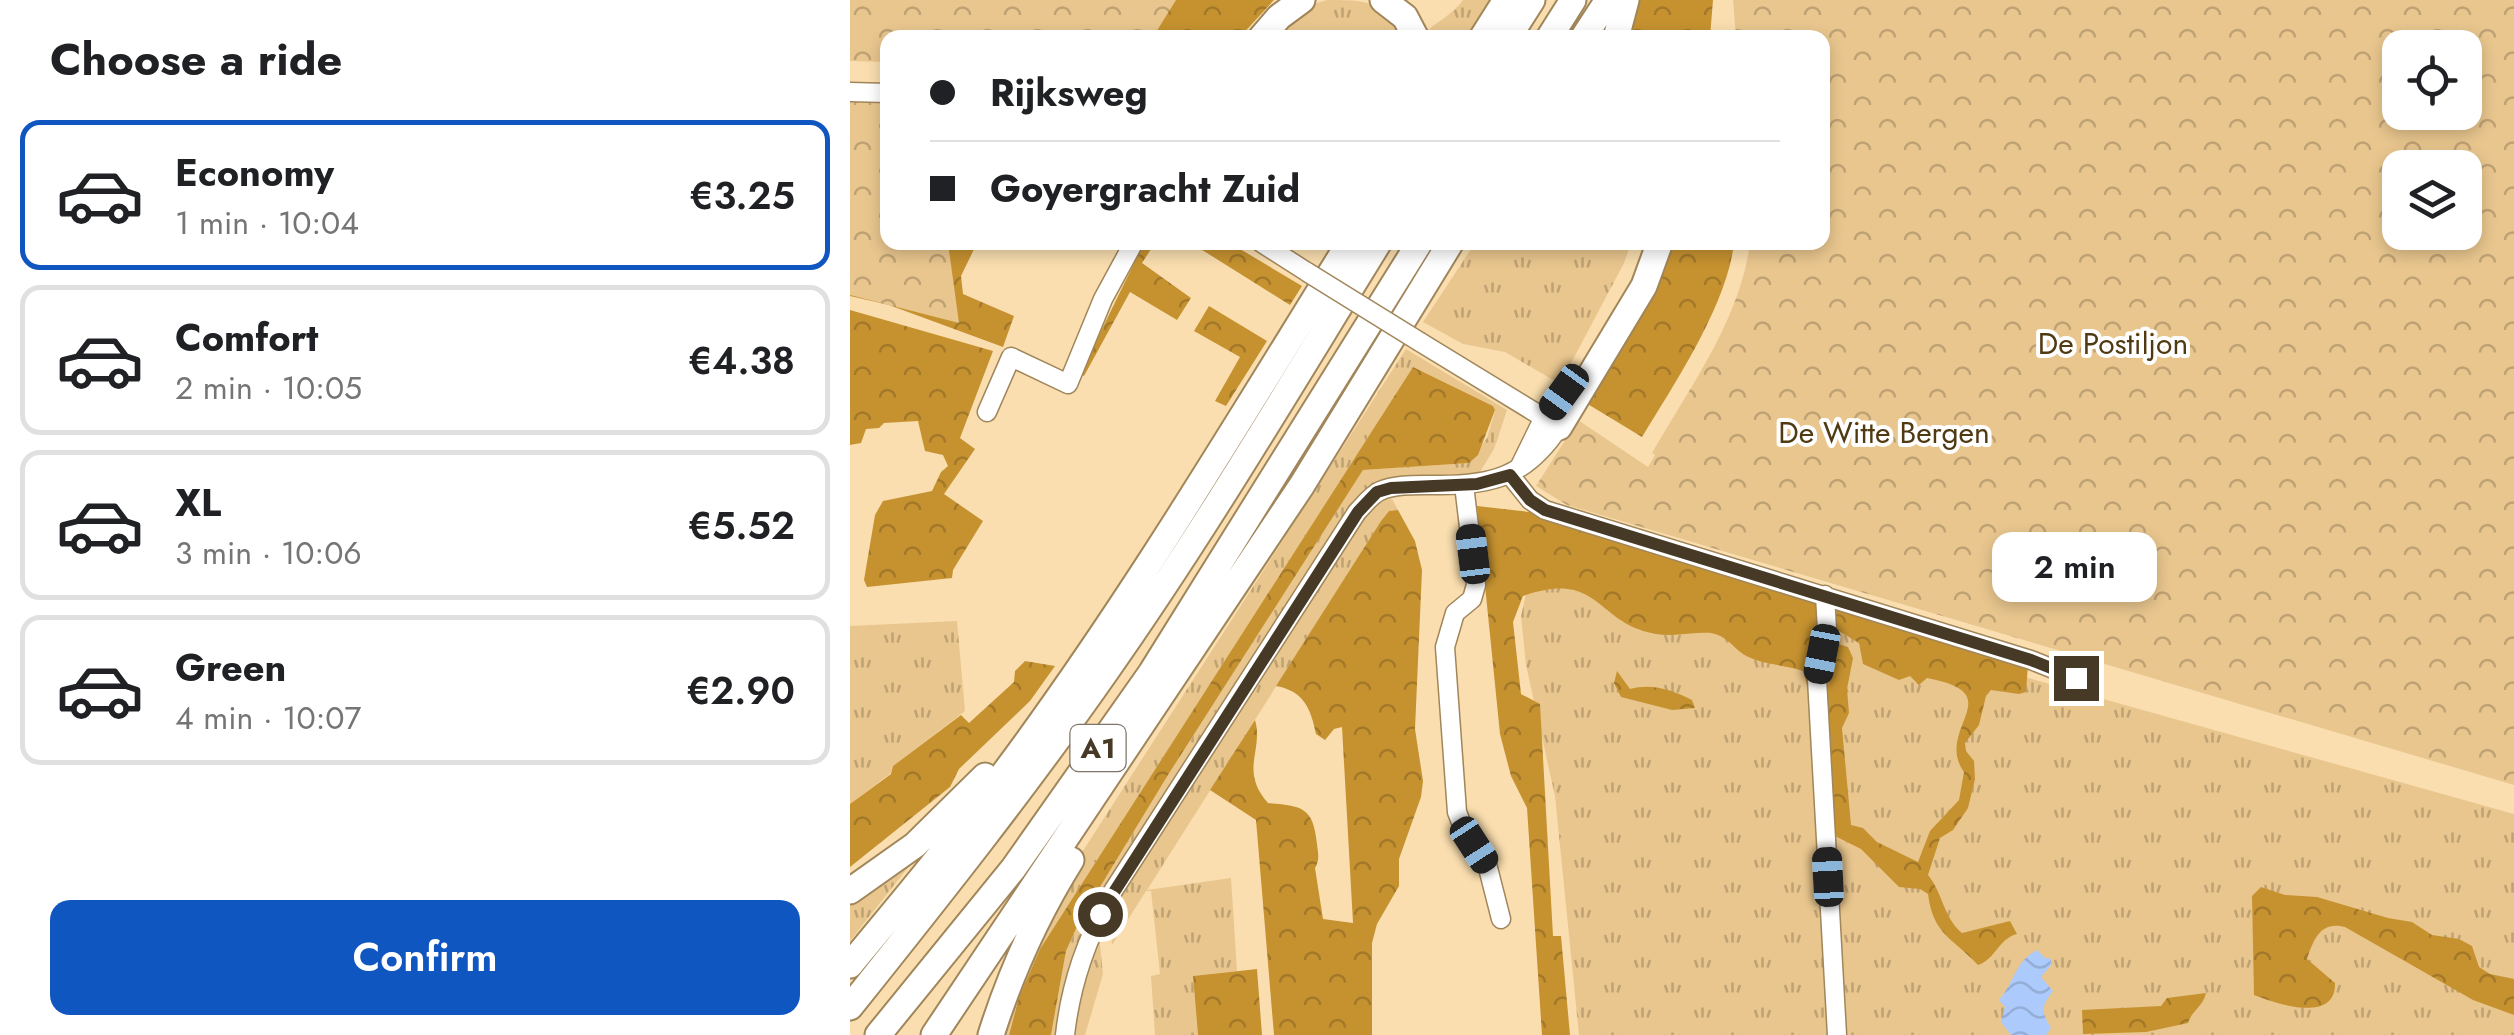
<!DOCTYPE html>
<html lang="en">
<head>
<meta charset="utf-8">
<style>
	body { margin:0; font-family:Jost,sans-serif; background:#f6f6f6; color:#202124; height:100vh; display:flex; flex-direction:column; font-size:38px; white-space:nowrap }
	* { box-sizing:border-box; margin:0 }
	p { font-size:32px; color:#757577 }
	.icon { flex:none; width:55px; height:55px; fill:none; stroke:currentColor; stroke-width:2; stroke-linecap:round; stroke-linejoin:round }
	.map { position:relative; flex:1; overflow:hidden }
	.drawer { display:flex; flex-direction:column; background:#fff; width:850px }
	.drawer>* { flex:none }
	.banner { position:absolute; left:30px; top:30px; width:950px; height:220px; border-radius:20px; box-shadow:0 5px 15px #0003; display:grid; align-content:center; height:220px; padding:0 50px; background:#fff }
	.fabs { position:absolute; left:1532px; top:30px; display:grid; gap:20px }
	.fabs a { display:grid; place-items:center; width:100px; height:100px; border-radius:20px; background:#fff; box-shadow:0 5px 15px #0003; font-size:50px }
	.end { position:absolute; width:45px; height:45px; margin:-22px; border:12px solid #463a27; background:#fff; box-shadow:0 0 0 5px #fff }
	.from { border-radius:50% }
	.bubble { position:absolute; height:70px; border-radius:20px; background:#fff; box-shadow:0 5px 15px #0003; font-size:32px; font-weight:600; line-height:70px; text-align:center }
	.car { position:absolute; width:30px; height:60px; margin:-30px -15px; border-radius:12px; box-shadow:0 0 8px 2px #0007; background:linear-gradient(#222 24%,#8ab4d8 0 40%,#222 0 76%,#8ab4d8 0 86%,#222 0) }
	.banner b { display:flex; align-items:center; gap:35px; height:95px; font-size:38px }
	.banner b+b { border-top:2px solid #e0e0e0 }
	.banner i { width:25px; height:25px; background:#202124 }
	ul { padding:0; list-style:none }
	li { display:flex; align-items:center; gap:30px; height:150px; margin:0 20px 15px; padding:0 30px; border:5px solid #e0e0e0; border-radius:20px }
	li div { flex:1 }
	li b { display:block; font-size:38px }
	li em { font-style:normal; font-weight:600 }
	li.current { border-color:#1056c1 }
	li>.icon { width:90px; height:90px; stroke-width:1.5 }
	h2 { padding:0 50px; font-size:45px; line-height:120px }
	.cta { display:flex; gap:20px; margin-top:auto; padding:20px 50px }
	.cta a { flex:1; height:115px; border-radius:20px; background:#1056c1; color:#fff; font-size:40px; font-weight:600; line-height:115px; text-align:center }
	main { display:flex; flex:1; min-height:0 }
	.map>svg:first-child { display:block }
</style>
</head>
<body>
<main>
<section class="drawer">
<h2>Choose a ride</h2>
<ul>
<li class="current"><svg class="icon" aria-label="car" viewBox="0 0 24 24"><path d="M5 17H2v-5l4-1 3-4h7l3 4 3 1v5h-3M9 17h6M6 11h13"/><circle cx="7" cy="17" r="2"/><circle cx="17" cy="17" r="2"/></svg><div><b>Economy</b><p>1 min · 10:04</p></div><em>€3.25</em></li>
<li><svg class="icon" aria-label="car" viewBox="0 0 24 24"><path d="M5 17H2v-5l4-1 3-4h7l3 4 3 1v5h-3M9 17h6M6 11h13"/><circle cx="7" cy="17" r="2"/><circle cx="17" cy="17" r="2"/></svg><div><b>Comfort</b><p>2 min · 10:05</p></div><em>€4.38</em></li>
<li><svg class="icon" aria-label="car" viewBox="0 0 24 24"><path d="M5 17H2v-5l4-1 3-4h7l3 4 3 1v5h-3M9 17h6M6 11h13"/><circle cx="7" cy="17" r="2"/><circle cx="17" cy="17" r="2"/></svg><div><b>XL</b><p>3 min · 10:06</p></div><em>€5.52</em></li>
<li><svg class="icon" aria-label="car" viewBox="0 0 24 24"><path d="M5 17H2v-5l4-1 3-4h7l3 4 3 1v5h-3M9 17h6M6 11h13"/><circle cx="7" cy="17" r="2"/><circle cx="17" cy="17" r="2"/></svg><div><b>Green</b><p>4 min · 10:07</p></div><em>€2.90</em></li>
</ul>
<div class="cta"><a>Confirm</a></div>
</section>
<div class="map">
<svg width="1664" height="1035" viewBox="0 0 1664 1035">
	<defs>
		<pattern id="grass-tufts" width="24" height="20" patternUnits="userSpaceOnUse" patternTransform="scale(2.5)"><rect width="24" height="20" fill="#e9c68e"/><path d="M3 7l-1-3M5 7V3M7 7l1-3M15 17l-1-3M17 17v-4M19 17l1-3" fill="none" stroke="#bfa274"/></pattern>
		<pattern id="forest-crowns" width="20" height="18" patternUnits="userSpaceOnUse" patternTransform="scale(2.5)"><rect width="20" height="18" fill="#c69230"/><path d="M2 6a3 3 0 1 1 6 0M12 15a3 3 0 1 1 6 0" fill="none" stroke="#a37829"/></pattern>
		<pattern id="park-crowns" width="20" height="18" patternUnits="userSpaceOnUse" patternTransform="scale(2.5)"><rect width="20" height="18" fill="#e9c68e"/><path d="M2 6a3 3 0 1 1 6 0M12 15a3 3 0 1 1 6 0" fill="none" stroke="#bfa274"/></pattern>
		<pattern id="water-waves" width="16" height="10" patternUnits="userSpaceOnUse" patternTransform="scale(2.5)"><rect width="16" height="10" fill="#accafb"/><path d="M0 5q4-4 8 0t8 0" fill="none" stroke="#95aed7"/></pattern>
	</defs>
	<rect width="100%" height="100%" fill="#fadeaf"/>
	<path fill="url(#grass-tufts)" d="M477,0C526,0 524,2 557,37H505L481,30L465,37L420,38L458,6Z
		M613,0H642L618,37L572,38C580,24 600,18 613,0Z
		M625,243H781L774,263L710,384L655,352L613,344L573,322Z
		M556,349L657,410L644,449L627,477C586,479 531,470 503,505L236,925L226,951L210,1035H201L216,951L230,920L318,775L513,470L618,463L637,438L645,411L643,406L563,367L190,949L169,997L159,1035H141L211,885Z
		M542,499L548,510L539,511L531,521L297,890L381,878L387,971L343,976L348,1035H305L301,976L310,974L301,891H296L262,945L259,915L517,511L528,501Z
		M764,562L1664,814V1035H729L705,796L676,665L671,616L682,568Z
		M107,621L115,711L43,766L41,773L0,804V626Z
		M60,865L7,932L0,941V903Z
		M249,936L253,974L235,1035H221L236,969Z"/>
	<path fill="url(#forest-crowns)" d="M157,0H424L389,38L160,37Z
		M783,0H863L860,37H779Z
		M0,92L37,95L38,242L127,243L111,276L113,294L164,316L153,347L39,305L0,296Z
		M294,243H305L292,263L341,298L327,320L280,292L234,376L230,374Z
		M341,243H380L452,286L440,305Z
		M823,243H884C877,305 825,383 792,437L736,403L812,277Z
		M359,306L417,341L376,406L365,401L390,357L344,331Z
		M0,310L143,351L110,438L125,449L94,494L133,521L103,570L102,578L17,587L14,580L25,515L33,501L82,491L91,472L98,466L93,455L75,451L68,421L34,423L29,428L16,429L11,443L0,445Z
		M563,367L643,406L645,410L628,455L619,463L513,470L318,775L230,920L216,951L201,1035H159L169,997L190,949Z
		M627,506L688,513L974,603L962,701L953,671C935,665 908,664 893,654C882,646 875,635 861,633C843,632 824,637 806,634C745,624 751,569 673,596L663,622L671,694L690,704L703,936H711L720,1035H692L677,808L661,776L650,734Z
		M548,510L565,541L572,570L565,729L573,781L571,797L549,859V886L527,924L522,943V1035H424L406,820L360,790L405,720C414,750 389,770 418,803C453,806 463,807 467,844C468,854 470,859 465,868L473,919L503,923L492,727L484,729L475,740L466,734C461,709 454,691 426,686L531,521L539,511Z
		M987,607L1178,665L1176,692L1169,694L1141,690L1136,696L1129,725L1115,743L1116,751L1124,761L1125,779L1118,808L1103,830L1090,838L1078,875C1093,893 1093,917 1112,933L1160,921L1167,934C1148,939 1146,959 1128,965C1103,938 1083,935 1078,894L1070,889L1049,887L1011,849L983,835L976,709L982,642L998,647L1003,658L997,689L999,713L992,728L1001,825L1013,828L1027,842L1068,862L1080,831L1109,800L1114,772C1083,728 1163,694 1077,678L1069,685L1060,676L1049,680L1013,664L1009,643L984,628Z
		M175,661L205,666L180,701L109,769L100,787L0,867V804L41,774L43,766L111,715L119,723L164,682L165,671Z
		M767,671L780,689C802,683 822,690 842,700L845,708L822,710L771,697L764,683Z
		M1411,887L1435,895L1467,897L1538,918L1562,922L1582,935L1609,939L1622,946L1629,967L1640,974L1664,979V1015L1623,1000L1495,927C1471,921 1464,938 1457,959L1485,983C1486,1024 1427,1004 1404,995L1402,896Z
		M407,969L412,1035H348L343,976Z
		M1356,993C1353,1007 1342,1010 1338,1023L1296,1032L1233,1034L1232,1010L1311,1006L1317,998Z"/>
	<path fill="url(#park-crowns)" fill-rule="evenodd" d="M0,0H326L303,37L38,38L37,62L0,61Z
		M883,0H1664V785L717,505L686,486L728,420L798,467L805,455L802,453C840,387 890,320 900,243L905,247L906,243L972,242V38L886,37ZM1550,48H1615V112H1550ZM1550,168H1615V232H1550Z
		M0,99L37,103L38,242L98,243L109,323L0,295Z"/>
	<path fill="url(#water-waves)" d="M1187,950L1195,958H1200L1202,964L1191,977L1203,991C1191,1007 1191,1011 1201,1028L1196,1035H1161L1151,1022L1155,1007L1149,1000C1164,983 1165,961 1187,950Z"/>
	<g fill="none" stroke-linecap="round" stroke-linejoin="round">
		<defs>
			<path id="minor" d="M0,92L38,93
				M410,242L457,272
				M137,412L161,357L218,384L253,299L284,242
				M670,466L694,417
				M660,475L680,500L695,510L1181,660L1226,678
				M614,485L626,585L622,599L605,613L595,647L607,812L614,830L637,864L651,919
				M975,595L977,630L967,679L987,1035
				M215,1035C221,982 237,938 263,891L507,512C514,505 521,495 530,491C545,484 567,485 584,485C641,486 676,477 709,427L570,342"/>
			<path id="highway" d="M533,0L555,17L566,38
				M411,38L429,17L452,0
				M632,38L656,0
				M658,38L682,0
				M699,38L723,0
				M733,38L758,0
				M766,38L776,0
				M709,427L794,286L810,242
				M0,891L65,845L135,776
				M0,965C51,903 104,841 152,776C279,606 388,422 500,242
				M0,1007C88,897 176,786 257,670C354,532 440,386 529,242
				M28,1035L163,869L301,673L570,242
				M84,1035L452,485L601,242
				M141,1035C161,972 186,916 221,860"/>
		</defs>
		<use href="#minor" stroke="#a0865a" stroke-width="21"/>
		<use href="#highway" stroke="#a0865a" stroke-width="29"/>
		<use href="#minor" stroke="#fff" stroke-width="18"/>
		<use href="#highway" stroke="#fff" stroke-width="25"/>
		<defs>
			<path id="minor-bridge" d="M457,272L570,342"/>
		</defs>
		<use href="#minor-bridge" stroke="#a0865a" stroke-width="21" stroke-linecap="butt"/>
		<use href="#minor-bridge" stroke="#fff" stroke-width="18"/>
	</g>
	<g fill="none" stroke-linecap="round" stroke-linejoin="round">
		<path stroke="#463a27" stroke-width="12" d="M250,914L508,512L527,492L541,488L627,484L660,475L680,500L695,510L1181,660L1226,678"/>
	</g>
	<g text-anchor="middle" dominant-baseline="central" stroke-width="8" stroke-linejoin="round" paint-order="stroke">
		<rect fill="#fff" stroke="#7e7568" stroke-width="2.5" x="220.5" y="725" width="55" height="46" rx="8"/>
		<g font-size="28" font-weight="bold" fill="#463a27">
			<text x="248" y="748">A1</text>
		</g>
		<g font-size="30" fill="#4f3a12" stroke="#fff">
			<text x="1263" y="343">De Postiljon</text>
			<text x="1034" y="432">De Witte Bergen</text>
		</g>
	</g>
</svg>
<div class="fabs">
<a><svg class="icon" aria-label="locate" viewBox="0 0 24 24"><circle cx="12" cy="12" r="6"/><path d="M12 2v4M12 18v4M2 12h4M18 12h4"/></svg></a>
<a><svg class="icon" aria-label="layers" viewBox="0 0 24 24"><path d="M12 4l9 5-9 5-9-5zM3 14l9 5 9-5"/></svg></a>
</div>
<i class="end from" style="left:250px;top:914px"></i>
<i class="end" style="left:1226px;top:678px"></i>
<div class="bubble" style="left:1142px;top:532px;width:165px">2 min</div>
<i class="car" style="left:714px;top:392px;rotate:216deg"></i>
<i class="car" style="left:623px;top:554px;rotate:353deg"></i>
<i class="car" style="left:972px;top:654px;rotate:191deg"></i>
<i class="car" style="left:624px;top:845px;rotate:147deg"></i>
<i class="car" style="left:978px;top:877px;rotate:357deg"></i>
<div class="banner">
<b><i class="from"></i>Rijksweg</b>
<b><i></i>Goyergracht Zuid</b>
</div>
</div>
</main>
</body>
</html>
